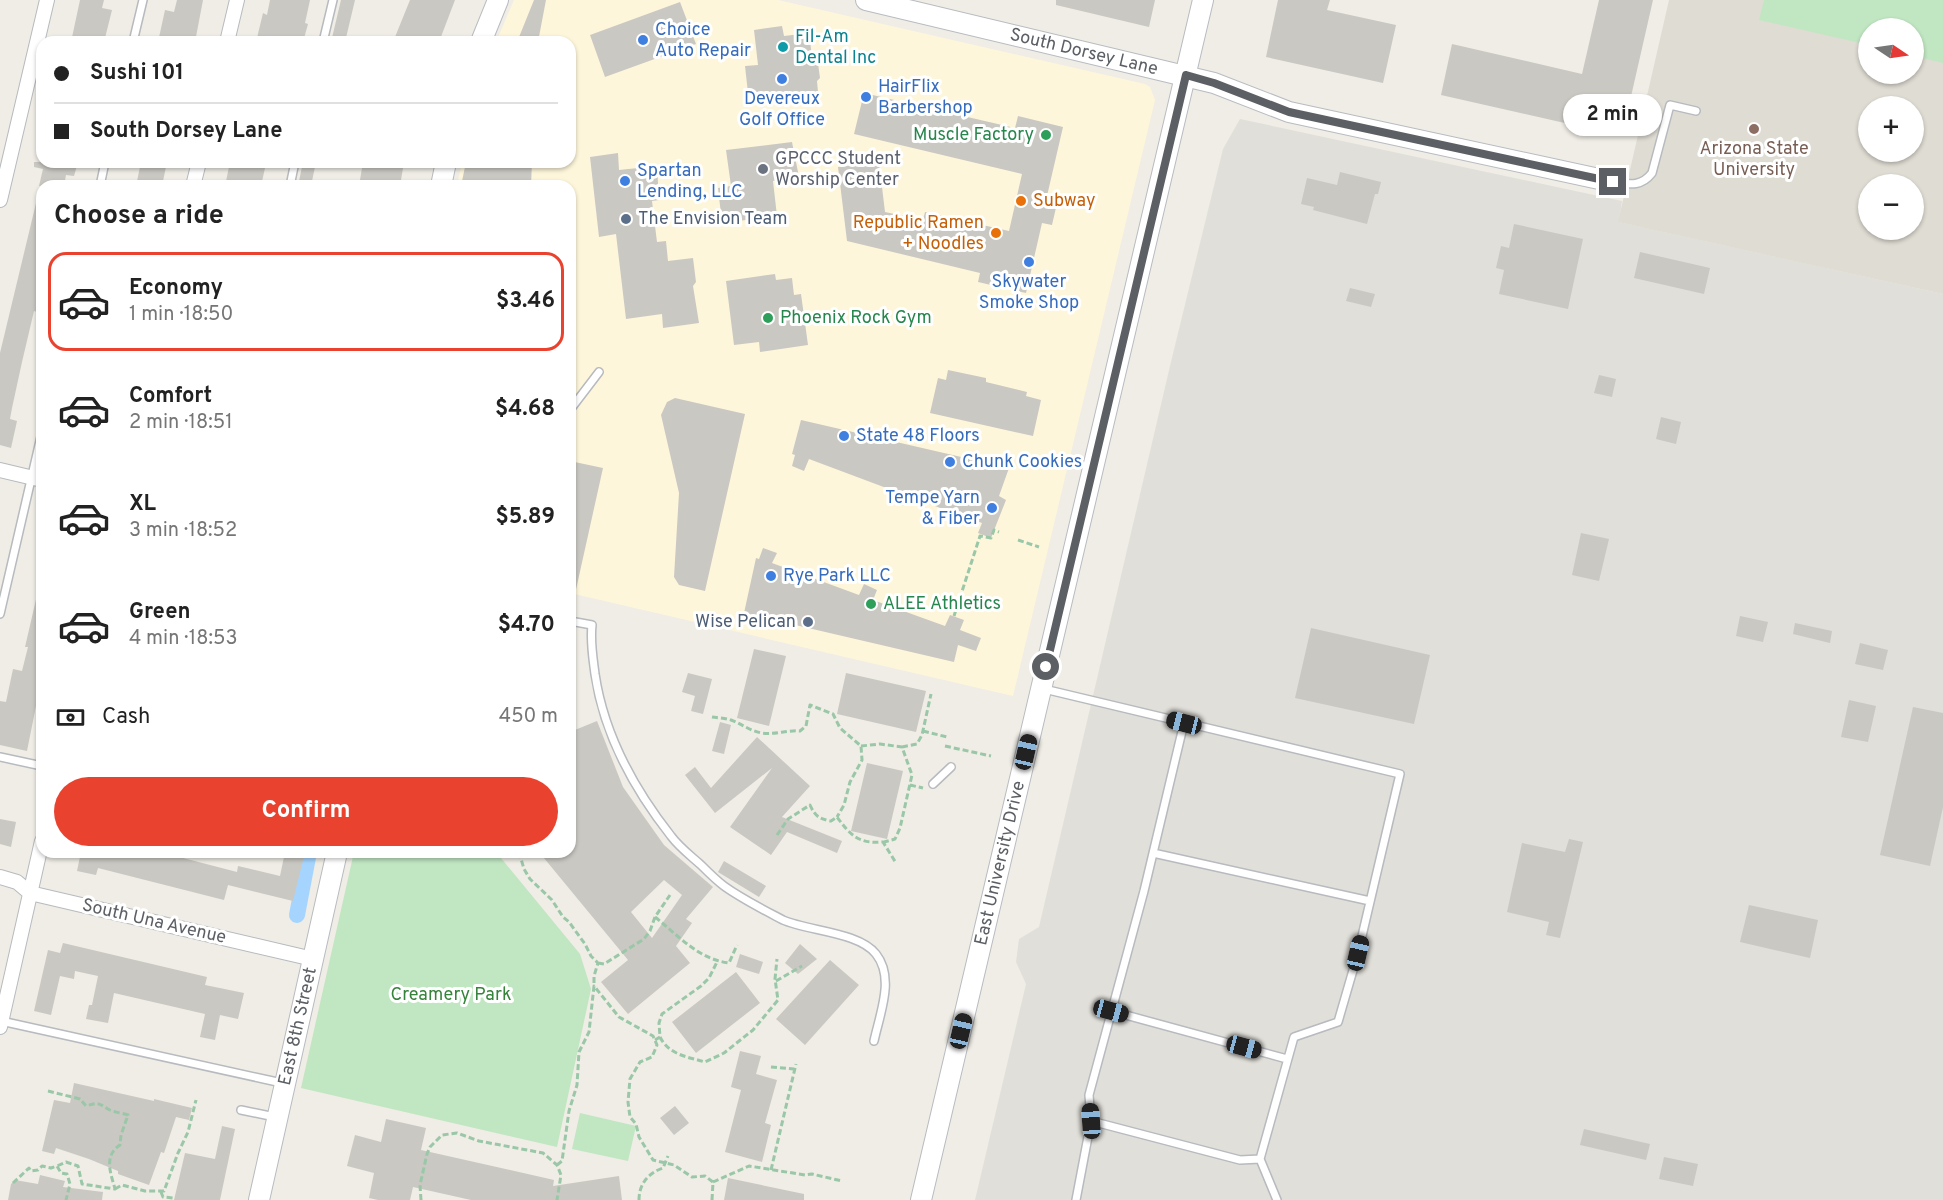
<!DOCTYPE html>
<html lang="en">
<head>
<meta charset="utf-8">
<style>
	body { margin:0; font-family:Overpass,sans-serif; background:#f6f6f6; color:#222; height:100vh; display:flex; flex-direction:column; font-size:22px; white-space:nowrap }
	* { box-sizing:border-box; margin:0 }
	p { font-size:20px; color:#767676 }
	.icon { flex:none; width:33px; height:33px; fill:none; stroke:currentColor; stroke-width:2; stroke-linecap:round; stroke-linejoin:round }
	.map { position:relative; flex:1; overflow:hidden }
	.sheet { position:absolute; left:36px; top:180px; width:540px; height:678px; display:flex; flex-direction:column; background:#fff; border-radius:18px; box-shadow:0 2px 4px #0004 }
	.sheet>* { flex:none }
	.top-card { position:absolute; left:36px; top:36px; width:540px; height:132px; border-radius:18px; box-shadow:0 2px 4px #0004; display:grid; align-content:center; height:132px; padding:0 18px; background:#fff }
	.needle { width:39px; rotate:103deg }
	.fabs { position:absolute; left:1858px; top:18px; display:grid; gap:12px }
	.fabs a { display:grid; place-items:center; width:66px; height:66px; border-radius:50%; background:#fff; box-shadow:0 2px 4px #0004; font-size:30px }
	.end { position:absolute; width:27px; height:27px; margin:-14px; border:8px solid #5c6065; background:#fff; box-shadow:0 0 0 3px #fff }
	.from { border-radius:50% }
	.bubble { position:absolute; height:42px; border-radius:21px; background:#fff; box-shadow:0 2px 4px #0004; font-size:20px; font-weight:700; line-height:42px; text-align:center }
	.car { position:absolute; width:18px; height:36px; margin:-18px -9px; border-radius:8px; box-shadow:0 0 4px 2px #0007; background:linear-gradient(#222 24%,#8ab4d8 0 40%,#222 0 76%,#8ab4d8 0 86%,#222 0) }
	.top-card b { display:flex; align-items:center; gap:21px; height:57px; font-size:22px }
	.top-card b+b { border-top:2px solid #e0e0e0 }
	.top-card i { width:15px; height:15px; background:#222 }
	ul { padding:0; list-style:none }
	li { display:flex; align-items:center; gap:18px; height:99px; margin:0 12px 9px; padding:0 6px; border:3px solid transparent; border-radius:18px }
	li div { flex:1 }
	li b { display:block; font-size:22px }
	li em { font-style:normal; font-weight:700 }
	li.selected { border-color:#e94330 }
	li>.icon { width:54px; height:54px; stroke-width:1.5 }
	h2 { padding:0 18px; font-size:27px; line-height:72px }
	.pay { display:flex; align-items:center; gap:15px; height:66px; padding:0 18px; font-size:22px }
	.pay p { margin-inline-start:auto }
	.button { display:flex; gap:12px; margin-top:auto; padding:12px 18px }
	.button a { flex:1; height:69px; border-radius:36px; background:#e94330; color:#fff; font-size:24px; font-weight:700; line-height:69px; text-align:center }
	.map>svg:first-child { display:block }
</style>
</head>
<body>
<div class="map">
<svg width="1943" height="1200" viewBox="0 0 1943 1200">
	<rect width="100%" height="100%" fill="#efede5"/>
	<path fill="#fef6db" d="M514,0H778L1145,84L1150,87L1155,100L1013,696L570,593V186H457L462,162H570V42H496Z"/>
	<path fill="#e0dfd9" d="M1240,119L1622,201L1619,222L1943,294V1200H975L1026,984L1016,962L1019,939L1039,927L1170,366L1223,149Z"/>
	<path fill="#dfdcd3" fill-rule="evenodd" d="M1669,0H1943V294L1618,222ZM1869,28H1914V74H1869ZM1869,106H1914V152H1869ZM1869,184H1914V230H1869Z"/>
	<path fill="#c1e6c2" d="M1764,0H1943V63L1914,56V28H1869V45L1759,20Z
		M354,852H496L580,954L591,989L557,1147L301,1088Z
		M580,1113L636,1126L628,1161L572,1149Z"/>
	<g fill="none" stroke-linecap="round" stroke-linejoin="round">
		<path stroke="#a5d5ff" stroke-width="16" d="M297,915L309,852"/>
	</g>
	<path fill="#cac8c2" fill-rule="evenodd" d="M80,0H104L102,8L112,10L104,42H71Z
		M177,0H203L195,42H158L165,10L174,12Z
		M270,0H310L305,23L308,24L303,42H256L263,13L267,15Z
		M341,0H355L345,42H331Z
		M410,0H455L439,42H393Z
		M534,0H546L538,42H517Z
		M1056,0H1155L1149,27L1056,5Z
		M1278,0H1330L1327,10L1396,25L1383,83L1266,57Z
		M1599,0H1653L1622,136L1441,95L1452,44L1582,74Z
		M680,2L696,44L605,77L590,35Z
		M782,26L784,36L809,33L812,57L817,56L820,78L817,81L818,92L749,102L745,66L758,65L754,30Z
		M864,93L1015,128L1018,116L1063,127L1047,196L1058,199L1052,225L1042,223L1026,293L978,282L980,273L847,241L838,167L879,162L885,212L923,220L925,212L1009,231L1022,174L854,134Z
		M792,142L799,177L773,181L777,216L722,223L718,188L731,186L726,150Z
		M618,153L619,170L657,166L659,200L652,201L657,242L666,241L668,261L693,258L696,282L693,286L699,323L663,328L662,314L626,319L616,234L599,237L590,157Z
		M34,162H78L74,176L66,175L64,186H39L43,169L34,167Z
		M141,162H167L162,186H136Z
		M230,162H256L255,166L265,168L261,186H225Z
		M303,162H316L311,186H298Z
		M363,162H404L400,186H359Z
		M466,162H532L531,186H461Z
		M1340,172L1381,182L1378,194H1375L1367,224L1313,210L1314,207L1301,204L1307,178L1337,185Z
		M37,199L42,200V272L38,289L42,290V306L40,313L34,311L22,362L12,408L10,419L17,421L11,448L0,445V353Z
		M1514,224L1583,239L1568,309L1499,294L1504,270L1496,268L1501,246L1509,248Z
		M1640,252L1710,268L1704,294L1634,278Z
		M775,274L776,280L792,278L794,295L801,294L808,345L760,352L759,342L734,345L726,281Z
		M1350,288L1375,294L1371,307L1346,301Z
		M948,370L986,378V382L1027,392L1026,396L1041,400L1033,436L930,413L938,378L946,380Z
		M1599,375L1616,379L1612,397L1594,393Z
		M675,398L745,414L705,591L679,585L674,577L679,493L661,415L667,402Z
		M1661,417L1681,422L1676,444L1656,439Z
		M801,420L1009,468L999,496L1006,500L991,538L978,533L982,523L910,497L905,506L893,502L897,492L809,459L804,471L792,466L795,455L792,454Z
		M570,461L603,468L575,594H570Z
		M1581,533L1609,539L1599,581L1572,575Z
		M763,548L777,553L772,563L859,595L864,584L877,590L873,600L945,626L950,615L964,620L960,630L981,638L976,651L958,645L954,662L744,613L756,558L759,559Z
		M37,595L42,596V676L27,751L0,745V701L6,702L13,669L22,671L28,647H25Z
		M1740,616L1768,622L1763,642L1736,636Z
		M1795,623L1832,631L1830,643L1793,634Z
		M1311,628L1430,655L1414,724L1295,698Z
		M1860,643L1888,650L1883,670L1855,664Z
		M754,649L786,656L769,726L737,718Z
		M688,673L712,679L703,714L691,711L695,696L682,692Z
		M846,673L926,691L916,732L837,714Z
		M1849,700L1876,706L1868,742L1841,737Z
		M1913,707L1943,713V807L1930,866L1880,855Z
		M597,721L623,787L664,845L713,887L686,919L692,923L676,946L690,963L628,1014L601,982L628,960L539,852H570V732ZM664,880L682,895L652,938L631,912Z
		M720,722L731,725L724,754L712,751Z
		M757,737L810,786L782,817L842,841L837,853L787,832L771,855L730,827L772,768L715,813L685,775L695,767L711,788Z
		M867,763L903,771L887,839L851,831Z
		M0,819L16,822L11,847L0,844Z
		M1569,839L1583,842L1560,938L1546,935L1549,922L1507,912L1522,843L1565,852Z
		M81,852H145L155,854L156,852H160L237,872L238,866L280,876L285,852H305L293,901L228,885L224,900L98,868L96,875L77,871Z
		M724,861L766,886L759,897L718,872Z
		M1749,905L1818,920L1810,958L1740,942Z
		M63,943L207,977L205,985L244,993L238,1019L220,1015L215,1040L200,1037L205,1014L114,993L108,1023L86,1019L89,1005H92L98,976L75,971L74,979L60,976L51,1015L34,1011L48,950L60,953Z
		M800,944L817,959L798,974L785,963Z
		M740,954L763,962L759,974L736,967Z
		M830,960L859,985L805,1045L776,1019Z
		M736,972L760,1003L696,1053L672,1022Z
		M740,1051L761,1056L756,1074L777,1080L765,1123L771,1125L762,1162L725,1152L741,1090L731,1087Z
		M74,1083L154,1101V1099L192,1108L189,1120L176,1117L164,1153L161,1152L149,1185L118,1174V1171L89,1159L56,1148L54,1154L42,1151L54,1100L70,1103Z
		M675,1106L689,1123L674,1135L660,1118Z
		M386,1119L426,1128L421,1150L554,1180L553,1186L619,1176L622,1200H471L413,1187L410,1200H378L369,1198L374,1173L347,1166L355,1135L381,1142Z
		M222,1126L235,1129L220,1200H174L185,1153L215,1159Z
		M1584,1129L1650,1144L1646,1160L1580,1145Z
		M1664,1157L1698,1164L1693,1186L1659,1179Z
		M40,1175L65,1181L63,1187L103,1192L102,1200H8L11,1184L15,1180L38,1184Z
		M728,1178L804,1194V1200H724Z"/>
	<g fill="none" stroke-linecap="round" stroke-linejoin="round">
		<defs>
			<path id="lane" d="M133,42L143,0
				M323,42L333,0
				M1616,182C1631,185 1642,186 1652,173L1670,105L1696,111
				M100,186L105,162
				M290,186L295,162
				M570,410L599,372
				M0,614L42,432
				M570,621L592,625C590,642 593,658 595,674C604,735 634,789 671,836C679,847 691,856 701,865C708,872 716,880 724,886C742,899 764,910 783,920C808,931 859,932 876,954C895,978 880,1013 874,1041
				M1044,689L1400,774L1358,953L1338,1022L1294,1037L1260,1159L1240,1160L1091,1121L1089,1095L1144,891L1184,723
				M0,757L42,766
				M933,784L951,767
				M1153,853L1370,901
				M1111,1011L1287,1059
				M1,1021L282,1083
				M241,1110L275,1117
				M1260,1159L1277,1200
				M1076,1200L1091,1121"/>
			<path id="street" d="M227,42L237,0
				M193,186L199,162
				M0,200L47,0
				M0,470L42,480
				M0,877L17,882L30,893L313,959
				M0,1027L42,841"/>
			<g id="secondary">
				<path id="s1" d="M866,0L1214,83L1289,112L1613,182"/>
				<path d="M481,42L498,0"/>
				<path d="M441,186L446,162"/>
				<path id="s2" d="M259,1200L337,852"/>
				<path id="s3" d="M921,1200L1203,0"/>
			</g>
		</defs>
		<use href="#lane" stroke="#b7babe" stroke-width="10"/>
		<use href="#street" stroke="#b7babe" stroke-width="16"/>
		<use href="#secondary" stroke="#b8bbc0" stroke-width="22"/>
		<path stroke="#9ac7a8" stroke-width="3" stroke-dasharray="6 3" stroke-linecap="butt" d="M1018,540L1039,547
			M954,616L980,536L991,538L994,530L999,532
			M712,717C718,718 725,718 731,720C742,724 750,731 762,733C775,735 786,730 800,731L806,726L810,705L833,714L840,728L861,746L862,760L850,782L844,805L837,817
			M923,731L947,737
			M861,746L880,744L902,747L912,775L900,828L895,839L884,842
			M945,746L991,756
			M902,747L917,744L922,735L931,694
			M910,785L923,788
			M777,835L788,819L810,805C815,816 819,819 831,821L837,817C851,836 859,844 883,842L896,863
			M519,852L524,869L530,879L552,900L563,917L569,922L585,944L591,956L598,963L594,976V986
			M655,917C679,936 698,959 729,963L737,945
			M598,963L604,964L644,939L650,931L655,917L670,895
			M776,981L802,966
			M660,1037C669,1055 688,1057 705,1062L724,1053L753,1030L778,1000L775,979L777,959
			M655,1040L660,1037L659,1023L662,1014L701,986L709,978L717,962
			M771,1067L794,1069
			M48,1091L80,1099L86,1106C99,1102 98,1103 108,1109C113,1112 122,1113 128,1115L121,1135L120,1145C103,1156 111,1174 115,1189L82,1184L78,1166L66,1162L57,1166
			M557,1165L562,1161L569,1111L577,1085L579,1052L589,1032L594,986L619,1017L653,1036L657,1045L652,1057L640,1062L630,1079L628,1102L630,1117L636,1124L639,1137L653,1160L674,1165L692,1177L705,1176L713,1182
			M771,1170L796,1064
			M13,1183L29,1168L31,1171L38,1170L42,1166L51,1168L57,1166L61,1173L67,1174L70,1184L66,1200
			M115,1189L122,1185L145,1191H164L178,1153L188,1132L196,1100
			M161,1192L163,1197L173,1198
			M421,1200L420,1185L427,1154L430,1147L442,1135L457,1133L479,1141L543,1153L557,1165L561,1175L557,1200
			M639,1200C639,1184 648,1173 663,1168L668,1156
			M712,1200L713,1182L749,1166L805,1175L812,1174L842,1181"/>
		<use href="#lane" stroke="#fff" stroke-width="7"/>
		<use href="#street" stroke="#fff" stroke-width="14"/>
		<use href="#secondary" stroke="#fff" stroke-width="20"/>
	</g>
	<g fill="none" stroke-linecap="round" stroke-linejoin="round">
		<path stroke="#5c6065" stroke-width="8" d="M1046,667L1186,75L1214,83L1289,112L1613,182"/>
	</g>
	<g fill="#3f7fe0" stroke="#fff" stroke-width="2">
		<circle cx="643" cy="40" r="6"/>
		<circle cx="782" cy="79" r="6"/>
		<circle cx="866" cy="97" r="6"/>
		<circle cx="625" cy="181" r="6"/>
		<circle cx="1029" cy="262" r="6"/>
		<circle cx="844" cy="436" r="6"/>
		<circle cx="950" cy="462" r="6"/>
		<circle cx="992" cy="508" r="6"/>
		<circle cx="771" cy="576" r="6"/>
	</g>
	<circle fill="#0f9aa8" stroke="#fff" stroke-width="2" cx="783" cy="47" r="6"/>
	<circle fill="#8d6e63" stroke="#fff" stroke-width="2" cx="1754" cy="129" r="6"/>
	<g fill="#2e9e5b" stroke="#fff" stroke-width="2">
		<circle cx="1046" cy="135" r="6"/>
		<circle cx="768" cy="318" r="6"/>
		<circle cx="871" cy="604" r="6"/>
	</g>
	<circle fill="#6b7280" stroke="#fff" stroke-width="2" cx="763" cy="169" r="6"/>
	<g fill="#e8710a" stroke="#fff" stroke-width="2">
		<circle cx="1021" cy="201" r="6"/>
		<circle cx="996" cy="233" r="6"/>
	</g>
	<g fill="#5c6f8a" stroke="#fff" stroke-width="2">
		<circle cx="626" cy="219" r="6"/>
		<circle cx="808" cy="622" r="6"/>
	</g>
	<g text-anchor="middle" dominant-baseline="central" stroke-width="6" stroke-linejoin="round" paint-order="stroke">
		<g font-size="18" fill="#366cbe" stroke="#fff" text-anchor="start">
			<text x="655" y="30">Choice<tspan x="655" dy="21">Auto Repair</tspan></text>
			<text x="878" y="87">HairFlix<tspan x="878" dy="21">Barbershop</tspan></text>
			<text x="782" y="99" text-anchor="middle">Devereux<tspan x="782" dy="21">Golf Office</tspan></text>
			<text x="637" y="171">Spartan<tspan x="637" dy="21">Lending, LLC</tspan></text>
			<text x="1029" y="282" text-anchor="middle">Skywater<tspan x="1029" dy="21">Smoke Shop</tspan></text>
			<text x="856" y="436">State 48 Floors</text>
			<text x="962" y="462">Chunk Cookies</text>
			<text x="980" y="498" text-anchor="end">Tempe Yarn<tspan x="980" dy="21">&amp; Fiber</tspan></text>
			<text x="783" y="576">Rye Park LLC</text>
		</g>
		<g font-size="18" fill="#0d838f" stroke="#fff" text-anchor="start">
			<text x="795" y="37">Fil-Am<tspan x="795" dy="21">Dental Inc</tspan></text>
		</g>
		<g font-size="18" fill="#5c6065" stroke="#fff">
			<text stroke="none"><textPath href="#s1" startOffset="224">South Dorsey Lane</textPath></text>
			<text stroke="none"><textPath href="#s3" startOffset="346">East University Drive</textPath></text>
			<text transform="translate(154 922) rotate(13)">South Una Avenue</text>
			<text stroke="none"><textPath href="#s2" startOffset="178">East 8th Street</textPath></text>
		</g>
		<g font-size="18" fill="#27864d" stroke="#fff" text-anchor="start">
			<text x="1034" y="135" text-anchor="end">Muscle Factory</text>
			<text x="780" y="318">Phoenix Rock Gym</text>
			<text x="883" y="604">ALEE Athletics</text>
		</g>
		<g font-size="18" fill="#785e54" stroke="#fff">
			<text x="1754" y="149">Arizona State<tspan x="1754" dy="21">University</tspan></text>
		</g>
		<g font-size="18" fill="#5b616d" stroke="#fff" text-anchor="start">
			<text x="775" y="159">GPCCC Student<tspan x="775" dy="21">Worship Center</tspan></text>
		</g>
		<g font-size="18" fill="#c56008" stroke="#fff" text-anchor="start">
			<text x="1033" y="201">Subway</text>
			<text x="984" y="223" text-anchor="end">Republic Ramen<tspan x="984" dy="21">+ Noodles</tspan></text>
		</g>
		<g font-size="18" fill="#4e5e75" stroke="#fff" text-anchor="start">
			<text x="638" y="219">The Envision Team</text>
			<text x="796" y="622" text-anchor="end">Wise Pelican</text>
		</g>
		<g font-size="18" fill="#35843a" stroke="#fff">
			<text x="451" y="995">Creamery Park</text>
		</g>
	</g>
</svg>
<div class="fabs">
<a><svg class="needle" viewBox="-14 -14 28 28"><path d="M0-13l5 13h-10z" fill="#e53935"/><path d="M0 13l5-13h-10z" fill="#767676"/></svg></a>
<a>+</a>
<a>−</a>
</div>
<i class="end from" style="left:1046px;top:667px"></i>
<i class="end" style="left:1613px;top:182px"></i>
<div class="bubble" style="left:1563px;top:94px;width:99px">2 min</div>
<i class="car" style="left:1184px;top:723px;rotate:284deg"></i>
<i class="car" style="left:1026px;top:752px;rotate:13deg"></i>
<i class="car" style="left:1358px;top:953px;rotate:13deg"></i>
<i class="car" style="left:1111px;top:1011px;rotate:105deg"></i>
<i class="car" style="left:961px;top:1031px;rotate:13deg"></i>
<i class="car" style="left:1244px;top:1047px;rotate:105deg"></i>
<i class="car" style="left:1091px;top:1121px;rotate:356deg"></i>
<div class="top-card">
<b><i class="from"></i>Sushi 101</b>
<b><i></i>South Dorsey Lane</b>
</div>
<section class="sheet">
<h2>Choose a ride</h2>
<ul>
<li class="selected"><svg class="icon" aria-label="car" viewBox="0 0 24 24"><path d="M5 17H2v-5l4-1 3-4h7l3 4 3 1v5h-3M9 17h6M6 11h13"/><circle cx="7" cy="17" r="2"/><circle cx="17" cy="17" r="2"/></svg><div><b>Economy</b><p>1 min · 18:50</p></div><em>$3.46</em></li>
<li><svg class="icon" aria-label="car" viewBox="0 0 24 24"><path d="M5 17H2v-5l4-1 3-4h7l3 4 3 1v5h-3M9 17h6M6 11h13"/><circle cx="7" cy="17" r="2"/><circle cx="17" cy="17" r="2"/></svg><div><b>Comfort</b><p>2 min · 18:51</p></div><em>$4.68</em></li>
<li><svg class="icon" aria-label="car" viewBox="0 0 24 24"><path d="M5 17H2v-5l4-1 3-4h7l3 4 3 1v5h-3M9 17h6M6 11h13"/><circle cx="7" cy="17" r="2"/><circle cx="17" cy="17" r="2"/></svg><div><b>XL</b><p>3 min · 18:52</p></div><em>$5.89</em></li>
<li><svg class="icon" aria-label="car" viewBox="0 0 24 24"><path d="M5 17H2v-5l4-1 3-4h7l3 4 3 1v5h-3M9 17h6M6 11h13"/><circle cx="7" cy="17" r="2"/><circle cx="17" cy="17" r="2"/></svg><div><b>Green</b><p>4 min · 18:53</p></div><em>$4.70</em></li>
</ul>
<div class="pay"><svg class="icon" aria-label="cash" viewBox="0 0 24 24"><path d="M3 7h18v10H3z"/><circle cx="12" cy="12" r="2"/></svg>Cash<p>450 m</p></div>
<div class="button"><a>Confirm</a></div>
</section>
</div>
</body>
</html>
